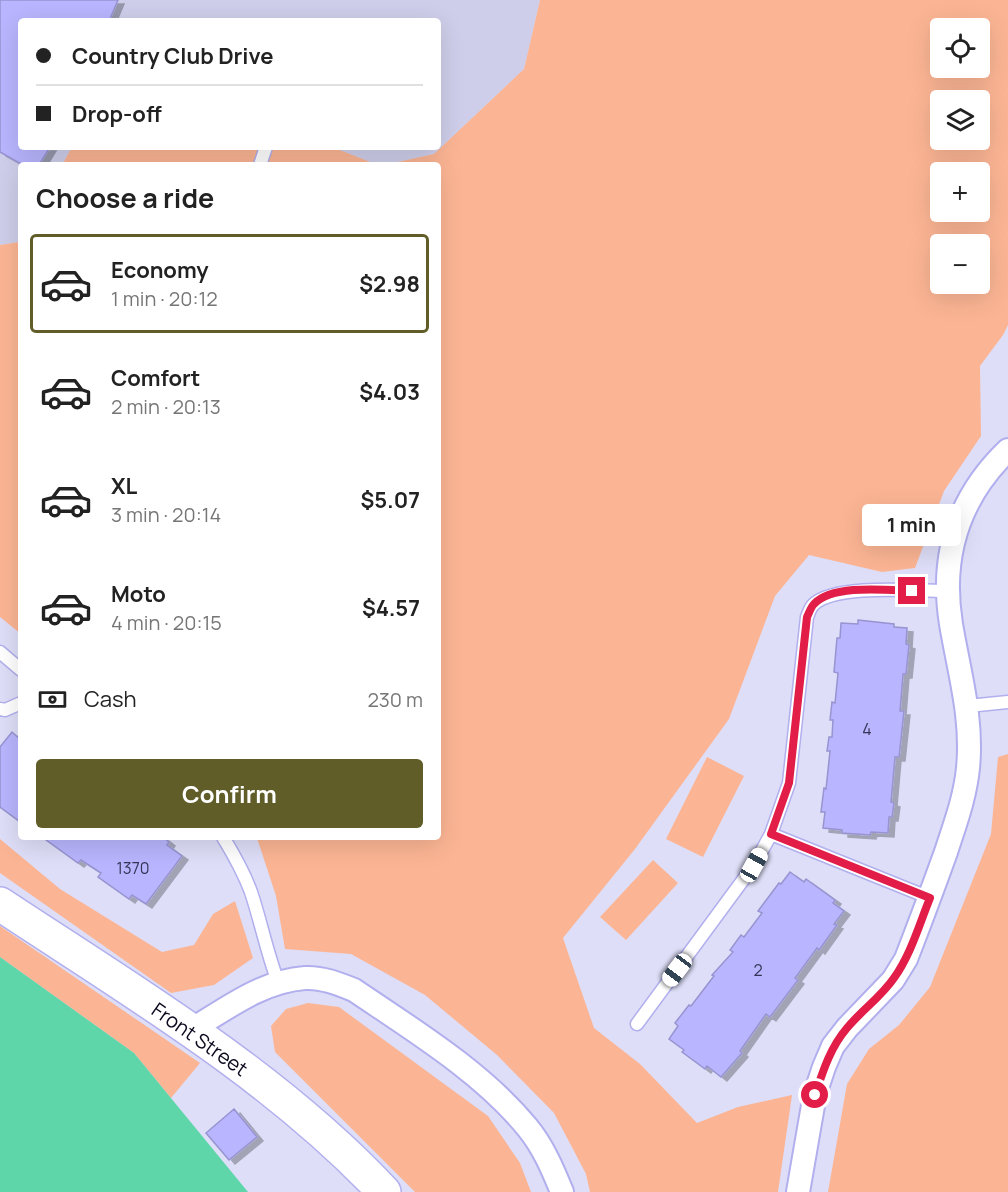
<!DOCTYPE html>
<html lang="en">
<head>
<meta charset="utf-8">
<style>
	body { margin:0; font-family:Manrope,sans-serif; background:#f6f6f6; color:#222; height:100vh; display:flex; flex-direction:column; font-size:22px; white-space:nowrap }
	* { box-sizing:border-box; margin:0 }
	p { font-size:20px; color:#767676 }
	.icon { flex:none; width:33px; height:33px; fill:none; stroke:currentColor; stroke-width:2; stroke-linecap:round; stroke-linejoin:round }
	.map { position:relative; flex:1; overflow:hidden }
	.side { position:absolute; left:18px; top:162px; width:423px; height:678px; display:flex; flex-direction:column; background:#fff; border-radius:6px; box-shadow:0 6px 24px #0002 }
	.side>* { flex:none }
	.hud { position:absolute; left:18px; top:18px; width:423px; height:132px; border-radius:6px; box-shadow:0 6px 24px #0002; display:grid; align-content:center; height:132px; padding:0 18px; background:#fff }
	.buttons { position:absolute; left:930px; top:18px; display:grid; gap:12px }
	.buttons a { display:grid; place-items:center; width:60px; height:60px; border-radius:6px; background:#fff; box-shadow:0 6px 24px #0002; font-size:30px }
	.end { position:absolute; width:27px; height:27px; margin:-14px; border:8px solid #e11d48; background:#fff; box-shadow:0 0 0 3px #fff }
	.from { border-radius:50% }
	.bubble { position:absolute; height:42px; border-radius:6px; background:#fff; box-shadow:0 6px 24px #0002; font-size:20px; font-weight:700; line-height:42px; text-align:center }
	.car { position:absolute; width:18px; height:36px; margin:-18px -9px; border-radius:8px; box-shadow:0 0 4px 2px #0007; background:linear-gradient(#fff 24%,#345 0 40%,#fff 0 76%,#345 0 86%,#fff 0) }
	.hud b { display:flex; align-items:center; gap:21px; height:57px; font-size:22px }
	.hud b+b { border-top:2px solid #e0e0e0 }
	.hud i { width:15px; height:15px; background:#222 }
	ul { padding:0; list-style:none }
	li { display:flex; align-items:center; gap:18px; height:99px; margin:0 12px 9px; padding:0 6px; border:3px solid transparent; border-radius:6px }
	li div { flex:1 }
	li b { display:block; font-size:22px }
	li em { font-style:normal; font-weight:700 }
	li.on { border-color:#605d29 }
	li>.icon { width:54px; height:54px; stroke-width:1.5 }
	h2 { padding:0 18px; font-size:27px; line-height:72px }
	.pay { display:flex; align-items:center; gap:15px; height:66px; padding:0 18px; font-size:22px }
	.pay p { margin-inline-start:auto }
	.action { display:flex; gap:12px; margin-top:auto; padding:12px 18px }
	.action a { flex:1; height:69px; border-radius:6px; background:#605d29; color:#fff; font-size:24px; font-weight:700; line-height:69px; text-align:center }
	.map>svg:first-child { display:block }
</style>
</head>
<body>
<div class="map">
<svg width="1008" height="1192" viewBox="0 0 1008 1192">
	<defs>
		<filter id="shadow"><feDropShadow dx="6" dy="4" stdDeviation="0" flood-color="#0004"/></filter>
	</defs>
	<rect width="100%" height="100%" fill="#dedef8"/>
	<path fill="#ceceea" d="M0,0H540L524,69L434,154L384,165H378L332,147H438V21H21V147H72L62,165H21V239L19,242L0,245Z"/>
	<path fill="#fbb594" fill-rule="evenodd" d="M540,0H1008V325L1003,335L980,366L981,436L944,491L915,568L882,572L809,555L775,596L729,719L635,849L563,938L594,1028L640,1064L697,1123L738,1107L792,1095L778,1192H590L586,1174L554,1113L497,1055L425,995L351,954L285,949L276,896L258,841L254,837H438V165H384L434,154L524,69ZM940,28H980V68H940ZM940,100H980V140H940ZM940,172H980V212H940ZM940,244H980V284H940Z
		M72,147H332L378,165H62Z
		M21,239V634L0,617V245L19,242Z
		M1008,754V1192H828L847,1084L869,1049L899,1025L930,987L991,834L998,757Z
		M707,757L744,776L703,857L666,839Z
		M0,839L60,889L162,952L194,945L213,914L235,901L253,958L214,985L171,993L0,873Z
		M653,860L678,883L626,940L600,917Z
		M0,926L200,1063L171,1098L134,1053L0,957Z
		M308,1003L339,1007L488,1116L520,1163L531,1192H415L275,1052L271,1026L286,1009Z"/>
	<path fill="#5ed6a9" d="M0,957L134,1053L248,1192H0Z"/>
	<path fill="#b9b5fe" stroke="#9794d1" stroke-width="1.5" filter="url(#shadow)" d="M0,0H118L109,21H21V147H50L39,165H23L0,152Z
		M858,620L894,624V627L907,628L906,644L909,645L906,674H903L900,711H904L899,757H895L891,802L894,803L892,817H889L888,833L871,832L870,835L842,833V830L823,828L825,812H821L824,788L826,789L830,751H827L829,737H832L833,720H830L832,702L835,703L838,673L834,672L837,638H840L841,623L858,624Z
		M12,732L21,740V817L19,821L0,807V747Z
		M42,837H163L169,842L167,845L182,856L146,904L132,895L129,899L98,877L101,873L81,860L78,863Z
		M790,872L804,882L806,879L835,900L833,903L844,911L834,924L837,925L819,950L817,948L795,978L798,980L770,1017L766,1014L740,1051L742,1053L721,1077L707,1066L705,1069L682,1052L684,1050L669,1039L678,1026L675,1023L689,1005L691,1006L714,976L712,975L733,952L730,950L741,935L744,937L762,913L758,911L779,883L781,884Z
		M234,1109L257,1137L229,1160L206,1133Z"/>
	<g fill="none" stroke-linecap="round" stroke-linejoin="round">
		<defs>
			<path id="lane" d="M260,165L266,147
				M0,652L21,670
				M968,706L1008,702
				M0,709L5,710L21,703
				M771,834L930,898
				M223,837C234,855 244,873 251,892C261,922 267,953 278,982
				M637,1024L754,865L771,834L789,783L807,617C809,613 810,608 813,605C834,583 918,591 948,591"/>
			<path id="street" d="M191,1030C226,1009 262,981 305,978C322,977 339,984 354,990C413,1030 482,1072 527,1127C543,1146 553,1170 562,1192
				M798,1192L815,1094L824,1067L833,1046L847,1028L893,980L906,959C920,923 933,888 946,852C955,824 965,798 968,768C973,718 959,672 951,624C940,556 958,498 1008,450"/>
			<path id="secondary" d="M0,904C133,992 274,1075 384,1192"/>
		</defs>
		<use href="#lane" stroke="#b1afed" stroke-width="15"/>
		<use href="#street" stroke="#b1afed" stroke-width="26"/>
		<use href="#secondary" stroke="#b1afed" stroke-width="36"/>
		<use href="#lane" stroke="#fff" stroke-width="12"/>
		<use href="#street" stroke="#fff" stroke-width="22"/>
		<use href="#secondary" stroke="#fff" stroke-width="33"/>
	</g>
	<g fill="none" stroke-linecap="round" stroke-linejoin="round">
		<path stroke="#e11d48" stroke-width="8" d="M815,1095C823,1071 830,1048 847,1028C861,1011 881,997 894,978C911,954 919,925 930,898L771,834L789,783L807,617C809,613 811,607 814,604C833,584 886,590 912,591"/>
	</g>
	<g text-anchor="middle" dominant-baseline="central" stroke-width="4.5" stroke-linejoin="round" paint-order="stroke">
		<g font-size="16" fill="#363456">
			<text x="867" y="729">4</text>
			<text x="133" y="868">1370</text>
			<text x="758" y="970">2</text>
		</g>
		<g font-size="20" fill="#0b091e" stroke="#fff">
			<text transform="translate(200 1039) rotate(35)">Front Street</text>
		</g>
	</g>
</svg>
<div class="buttons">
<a><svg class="icon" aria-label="locate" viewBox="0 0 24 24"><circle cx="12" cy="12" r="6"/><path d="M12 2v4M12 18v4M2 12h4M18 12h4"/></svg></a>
<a><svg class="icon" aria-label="layers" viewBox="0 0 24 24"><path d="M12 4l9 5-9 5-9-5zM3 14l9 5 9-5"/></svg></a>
<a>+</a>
<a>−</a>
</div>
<i class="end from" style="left:815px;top:1095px"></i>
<i class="end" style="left:912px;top:591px"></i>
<div class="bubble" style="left:862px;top:504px;width:99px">1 min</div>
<i class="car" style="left:754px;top:865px;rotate:29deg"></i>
<i class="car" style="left:677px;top:970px;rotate:217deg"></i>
<div class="hud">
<b><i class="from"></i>Country Club Drive</b>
<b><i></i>Drop-off</b>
</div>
<section class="side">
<h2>Choose a ride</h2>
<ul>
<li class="on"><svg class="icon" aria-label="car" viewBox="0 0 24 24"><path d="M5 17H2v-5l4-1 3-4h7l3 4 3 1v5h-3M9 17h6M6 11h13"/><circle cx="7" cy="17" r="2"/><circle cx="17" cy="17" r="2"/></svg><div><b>Economy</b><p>1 min · 20:12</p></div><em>$2.98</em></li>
<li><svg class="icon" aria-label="car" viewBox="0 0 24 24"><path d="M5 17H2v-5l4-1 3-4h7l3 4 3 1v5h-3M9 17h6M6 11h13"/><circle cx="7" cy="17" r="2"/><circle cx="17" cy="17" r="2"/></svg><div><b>Comfort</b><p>2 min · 20:13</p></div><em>$4.03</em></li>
<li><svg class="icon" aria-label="car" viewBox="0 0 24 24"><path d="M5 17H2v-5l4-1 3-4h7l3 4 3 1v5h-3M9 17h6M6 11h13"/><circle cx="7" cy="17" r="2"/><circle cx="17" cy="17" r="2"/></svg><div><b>XL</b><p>3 min · 20:14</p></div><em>$5.07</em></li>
<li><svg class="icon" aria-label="car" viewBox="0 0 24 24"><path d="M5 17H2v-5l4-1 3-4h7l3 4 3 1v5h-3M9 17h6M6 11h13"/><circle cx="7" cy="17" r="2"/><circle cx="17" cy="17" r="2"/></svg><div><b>Moto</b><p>4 min · 20:15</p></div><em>$4.57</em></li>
</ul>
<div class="pay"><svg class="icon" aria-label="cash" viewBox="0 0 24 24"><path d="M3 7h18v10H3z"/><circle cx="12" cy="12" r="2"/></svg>Cash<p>230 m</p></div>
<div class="action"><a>Confirm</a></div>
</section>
</div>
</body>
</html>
